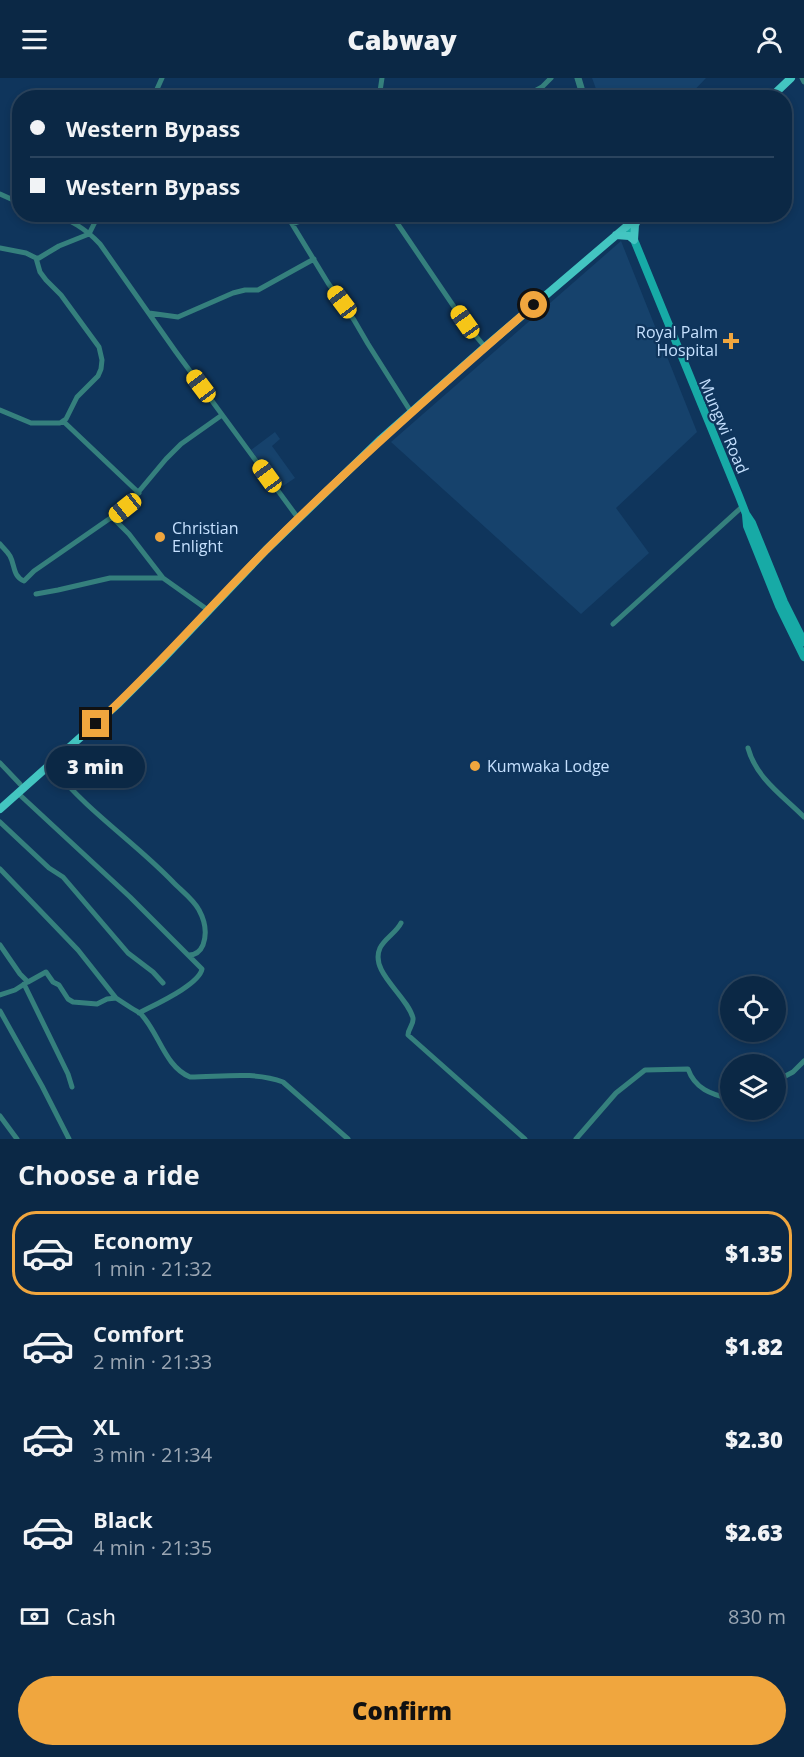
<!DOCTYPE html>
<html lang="en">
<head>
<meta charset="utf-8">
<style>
	body { margin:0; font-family:"Open Sans",sans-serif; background:#14304c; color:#f1f3f6; height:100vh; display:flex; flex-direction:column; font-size:22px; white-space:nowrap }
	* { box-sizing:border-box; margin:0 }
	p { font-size:20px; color:#9aa6b3 }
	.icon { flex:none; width:33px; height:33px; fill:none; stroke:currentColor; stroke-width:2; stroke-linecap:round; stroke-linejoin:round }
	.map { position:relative; height:1061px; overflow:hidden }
	.panel { display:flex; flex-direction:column; background:#0b2845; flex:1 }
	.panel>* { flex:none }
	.banner { position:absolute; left:12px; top:12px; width:780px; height:132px; border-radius:24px; box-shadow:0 3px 9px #0003,0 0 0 2px #2b445e; display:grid; align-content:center; height:132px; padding:0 18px; background:#0b2845 }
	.buttons { position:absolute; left:720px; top:898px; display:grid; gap:12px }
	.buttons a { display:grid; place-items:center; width:66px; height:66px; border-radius:50%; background:#0b2845; box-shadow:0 3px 9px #0003,0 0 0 2px #2b445e; font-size:30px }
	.end { position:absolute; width:27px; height:27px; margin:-14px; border:8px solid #f0a63e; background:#111; box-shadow:0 0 0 3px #111 }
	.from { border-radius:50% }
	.bubble { position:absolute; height:42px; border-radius:21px; background:#0b2845; box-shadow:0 3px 9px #0003,0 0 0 2px #2b445e; font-size:20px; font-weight:800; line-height:42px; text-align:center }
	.car { position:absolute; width:18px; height:36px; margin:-18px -9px; border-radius:8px; box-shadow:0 0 4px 2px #0007; background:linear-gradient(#f5c518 24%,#345 0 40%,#f5c518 0 76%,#345 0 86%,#f5c518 0) }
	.banner b { display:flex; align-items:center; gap:21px; height:57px; font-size:22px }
	.banner b+b { border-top:2px solid #2b445e }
	.banner i { width:15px; height:15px; background:#f1f3f6 }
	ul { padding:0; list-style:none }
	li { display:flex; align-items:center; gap:18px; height:84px; margin:0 12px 9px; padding:0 6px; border:3px solid transparent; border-radius:24px }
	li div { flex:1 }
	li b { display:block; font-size:22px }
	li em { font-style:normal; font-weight:800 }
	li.active { border-color:#f0a63e }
	li>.icon { width:54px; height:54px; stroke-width:1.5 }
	h2 { padding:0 18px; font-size:27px; line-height:72px }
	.pay { display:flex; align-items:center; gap:15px; height:66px; padding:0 18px; font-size:22px }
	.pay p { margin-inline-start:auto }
	.action { display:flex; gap:12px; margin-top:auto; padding:12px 18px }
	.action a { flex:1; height:69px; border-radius:36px; background:#f0a63e; color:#111; font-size:24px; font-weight:800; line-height:69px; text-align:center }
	header { display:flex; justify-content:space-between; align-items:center; height:78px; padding:0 18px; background:#0b2845; font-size:27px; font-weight:800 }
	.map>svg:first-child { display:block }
</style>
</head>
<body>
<header><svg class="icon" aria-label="menu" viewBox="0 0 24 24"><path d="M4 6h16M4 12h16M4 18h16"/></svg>Cabway<svg class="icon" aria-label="person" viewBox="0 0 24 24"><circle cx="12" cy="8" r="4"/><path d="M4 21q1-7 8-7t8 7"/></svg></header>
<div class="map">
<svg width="804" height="1061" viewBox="0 0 804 1061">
	<rect width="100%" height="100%" fill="#0f355c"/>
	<path fill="#16426c" d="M592,0H706L687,20L599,19Z
		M621,163L697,354L616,430L649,475L581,536L391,364Z
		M275,354L280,361L272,368L295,400L280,410L251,372Z"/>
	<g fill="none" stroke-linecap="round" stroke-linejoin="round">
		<path stroke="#35807d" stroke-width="5" d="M802,0L804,4
			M153,20L162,0
			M379,20L382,0
			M522,20L542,9L551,0
			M0,116L20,125
			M51,136C69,140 87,152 100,166L176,274L298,440
			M286,136L328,205L354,242L368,266L411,334
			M391,136L465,245L485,269
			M292,146L322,136
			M0,170L26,175L36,180H39L59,168L89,156L99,136
			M149,235L178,239L233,215L245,212H258L314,181
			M0,332L31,345H60L66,341L77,319L98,298L101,291L102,282L99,269L61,217L46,202L40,194L36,180
			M63,343L139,415
			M113,440L129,456L163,500
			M0,466C3,470 7,473 10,478C15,487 13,499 24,503L34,493L125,430L166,381L181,366L222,337
			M36,516L58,512L110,500H163L208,532
			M613,546L743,428
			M748,670C756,700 783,718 804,739
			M0,685L20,706
			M53,690C88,734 136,765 174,805C182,813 194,822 199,832C205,843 207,856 203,867C200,874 196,877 189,877
			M21,718L130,819L202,891C199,907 154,927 139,935
			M0,744L49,790L63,799L128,875L153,894L163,905
			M0,791L78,872L116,920
			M401,845C396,855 385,860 380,870C369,894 407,917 413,940C414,947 408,950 408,957L525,1061
			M0,867L20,896L28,904L46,894L53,904L59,907L68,921L73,924L97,926L107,921L116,920C119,922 138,934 140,935C159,954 164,988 190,999C220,999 255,993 283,1004L348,1061
			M24,906L68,996L72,1009
			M0,917L15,912L26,905
			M0,933L42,1008L69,1061
			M776,1003L793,994L804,983
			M0,1038L17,1061
			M576,1061L616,1015L645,992L688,991C695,1011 711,1016 730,1021"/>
		<path stroke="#35807d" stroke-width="7" d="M578,0L584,20
			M625,136L628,147"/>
		<path stroke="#17aaa6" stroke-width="8" d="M628,147L739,418L746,436L752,445L784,524L804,564
			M746,437L747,448L779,528L804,579"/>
		<path stroke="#43c5c1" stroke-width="8" d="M770,20L791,0
			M616,157L629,158L634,162L635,147L639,139
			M0,731L119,625L161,583L266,472L381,361L485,269L641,136"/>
	</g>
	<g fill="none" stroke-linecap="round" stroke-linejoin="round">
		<path stroke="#f0a63e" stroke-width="8" d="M96,646C157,590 210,528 268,470C353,385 443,306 534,227"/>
	</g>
	<g fill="#f0a63e" stroke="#0f355c" stroke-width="2">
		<path d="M728 254h6v6h6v6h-6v6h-6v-6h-6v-6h6z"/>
		<circle cx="160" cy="459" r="6"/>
		<circle cx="475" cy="688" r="6"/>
	</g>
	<g text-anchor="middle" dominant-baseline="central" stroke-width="4.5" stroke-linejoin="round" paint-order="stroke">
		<g font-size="16" fill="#c5e0fe" stroke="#0f355c" text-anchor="start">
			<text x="718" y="254" text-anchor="end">Royal Palm<tspan x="718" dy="18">Hospital</tspan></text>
			<text x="172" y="450">Christian<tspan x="172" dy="18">Enlight</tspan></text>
			<text x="487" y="688">Kumwaka Lodge</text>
		</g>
		<g font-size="16" fill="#c5e0fe" stroke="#0f355c">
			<text transform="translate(724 348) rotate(67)">Mungwi Road</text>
		</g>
	</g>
</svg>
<div class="buttons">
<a><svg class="icon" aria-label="locate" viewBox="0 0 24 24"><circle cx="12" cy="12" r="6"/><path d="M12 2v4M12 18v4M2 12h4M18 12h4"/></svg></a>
<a><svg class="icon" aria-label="layers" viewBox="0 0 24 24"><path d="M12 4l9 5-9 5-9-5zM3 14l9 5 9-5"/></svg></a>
</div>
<i class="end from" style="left:534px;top:227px"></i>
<i class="end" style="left:96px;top:646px"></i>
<div class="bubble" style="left:46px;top:668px;width:99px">3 min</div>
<i class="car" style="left:342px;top:224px;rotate:323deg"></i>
<i class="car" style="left:465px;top:244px;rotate:325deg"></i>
<i class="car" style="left:201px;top:308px;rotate:323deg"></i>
<i class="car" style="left:267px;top:398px;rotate:324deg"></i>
<i class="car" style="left:125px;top:430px;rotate:231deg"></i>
<div class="banner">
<b><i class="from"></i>Western Bypass</b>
<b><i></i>Western Bypass</b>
</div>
</div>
<section class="panel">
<h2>Choose a ride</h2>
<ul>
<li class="active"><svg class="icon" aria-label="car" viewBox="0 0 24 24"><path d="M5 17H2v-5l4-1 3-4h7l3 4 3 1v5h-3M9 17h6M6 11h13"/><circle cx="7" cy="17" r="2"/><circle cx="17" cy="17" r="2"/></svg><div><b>Economy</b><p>1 min · 21:32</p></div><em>$1.35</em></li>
<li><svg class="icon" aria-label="car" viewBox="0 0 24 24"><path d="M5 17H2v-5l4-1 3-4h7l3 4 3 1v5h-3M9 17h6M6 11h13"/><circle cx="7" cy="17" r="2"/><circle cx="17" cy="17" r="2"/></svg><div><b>Comfort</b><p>2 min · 21:33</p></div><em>$1.82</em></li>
<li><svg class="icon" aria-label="car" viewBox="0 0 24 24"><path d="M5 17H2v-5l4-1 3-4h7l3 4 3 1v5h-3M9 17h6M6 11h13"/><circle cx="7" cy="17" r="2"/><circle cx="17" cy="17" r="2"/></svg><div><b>XL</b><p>3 min · 21:34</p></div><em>$2.30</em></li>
<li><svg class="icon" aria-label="car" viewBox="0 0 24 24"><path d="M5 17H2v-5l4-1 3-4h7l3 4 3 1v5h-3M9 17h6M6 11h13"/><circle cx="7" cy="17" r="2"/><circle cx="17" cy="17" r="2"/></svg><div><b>Black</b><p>4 min · 21:35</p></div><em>$2.63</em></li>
</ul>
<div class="pay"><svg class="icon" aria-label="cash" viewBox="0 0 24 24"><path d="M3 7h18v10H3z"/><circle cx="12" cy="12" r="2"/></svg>Cash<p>830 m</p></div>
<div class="action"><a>Confirm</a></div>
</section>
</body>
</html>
